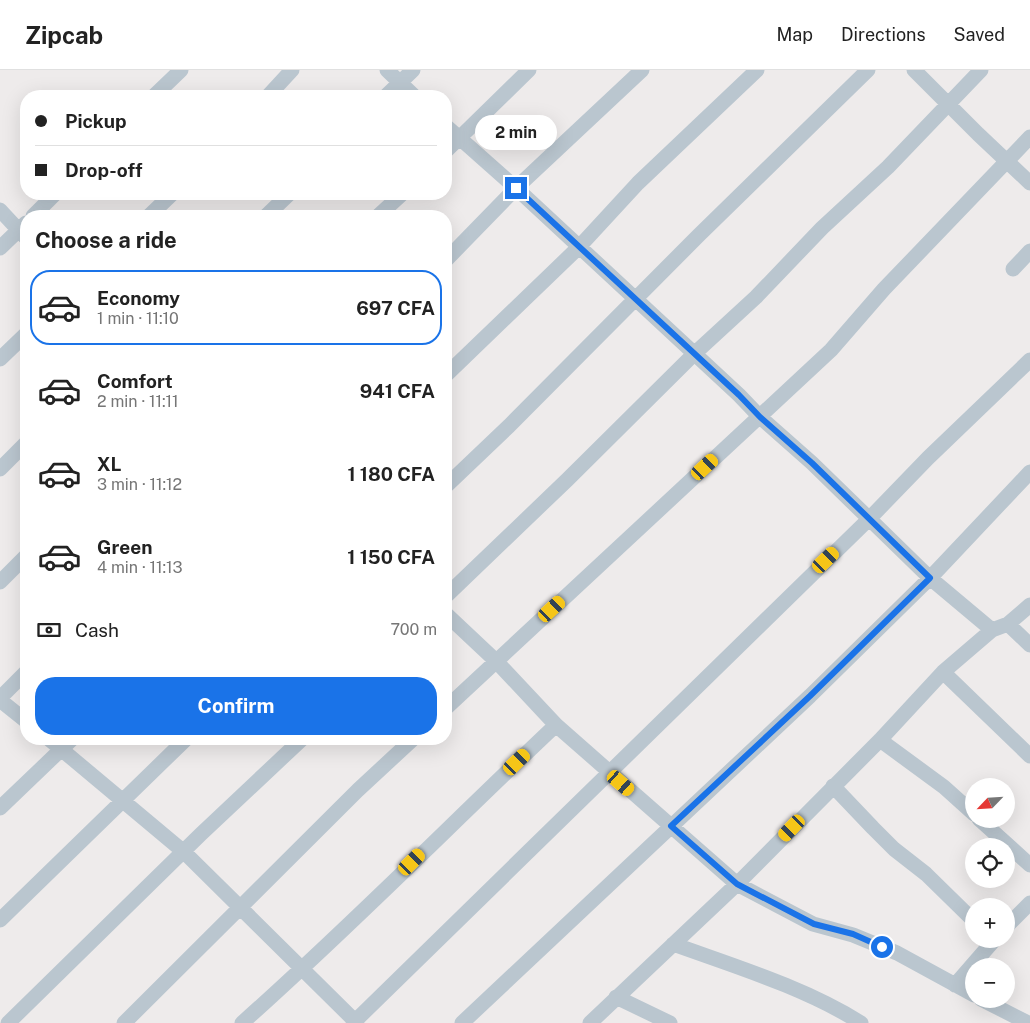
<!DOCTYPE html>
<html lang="en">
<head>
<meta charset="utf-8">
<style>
	body { margin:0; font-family:"Public Sans",sans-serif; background:#f2f2f2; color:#222; height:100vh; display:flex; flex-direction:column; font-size:19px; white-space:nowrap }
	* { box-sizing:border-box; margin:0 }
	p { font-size:16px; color:#767676 }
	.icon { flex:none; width:28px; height:28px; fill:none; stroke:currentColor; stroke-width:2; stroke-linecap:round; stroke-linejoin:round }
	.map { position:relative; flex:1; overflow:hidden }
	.sheet { position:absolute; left:20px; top:140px; width:432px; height:535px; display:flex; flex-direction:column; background:#fff; border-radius:20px; box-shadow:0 5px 20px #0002 }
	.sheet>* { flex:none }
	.hud { position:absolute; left:20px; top:20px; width:432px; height:110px; border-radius:20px; box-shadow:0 5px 20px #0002; display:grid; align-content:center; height:110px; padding:0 15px; background:#fff }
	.needle { width:32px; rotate:245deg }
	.buttons { position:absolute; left:965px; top:708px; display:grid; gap:10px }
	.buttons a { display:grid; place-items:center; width:50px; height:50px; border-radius:50%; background:#fff; box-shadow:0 5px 20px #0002; font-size:25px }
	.end { position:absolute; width:22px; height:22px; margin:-11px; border:6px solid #1a73e8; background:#fff; box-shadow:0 0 0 2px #fff }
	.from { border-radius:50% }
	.bubble { position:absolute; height:35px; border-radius:18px; background:#fff; box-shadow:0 5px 20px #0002; font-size:16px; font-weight:700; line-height:35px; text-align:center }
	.car { position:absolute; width:15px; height:30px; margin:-15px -8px; border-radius:6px; box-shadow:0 0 4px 1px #0007; background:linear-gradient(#f5c518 24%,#345 0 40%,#f5c518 0 76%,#345 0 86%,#f5c518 0) }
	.hud b { display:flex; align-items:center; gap:18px; height:48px; font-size:19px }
	.hud b+b { border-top:1px solid #e0e0e0 }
	.hud i { width:12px; height:12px; background:#222 }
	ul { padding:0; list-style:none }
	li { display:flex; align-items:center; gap:15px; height:75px; margin:0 10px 8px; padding:0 5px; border:2px solid transparent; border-radius:20px }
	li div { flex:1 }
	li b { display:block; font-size:19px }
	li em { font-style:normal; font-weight:700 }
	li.active { border-color:#1a73e8 }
	li>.icon { width:45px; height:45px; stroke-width:1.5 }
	h2 { padding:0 15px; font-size:22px; line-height:60px }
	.pay { display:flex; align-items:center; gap:12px; height:55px; padding:0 15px; font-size:19px }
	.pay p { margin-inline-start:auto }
	.cta { display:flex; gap:10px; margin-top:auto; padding:10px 15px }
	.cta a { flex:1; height:58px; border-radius:20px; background:#1a73e8; color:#fff; font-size:20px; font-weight:700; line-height:58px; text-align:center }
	header { display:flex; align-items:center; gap:30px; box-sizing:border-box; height:70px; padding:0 25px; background:#fff; border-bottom:1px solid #e0e0e0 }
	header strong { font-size:24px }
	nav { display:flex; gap:28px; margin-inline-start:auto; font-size:18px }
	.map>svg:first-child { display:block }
</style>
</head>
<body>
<header>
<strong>Zipcab</strong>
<nav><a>Map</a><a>Directions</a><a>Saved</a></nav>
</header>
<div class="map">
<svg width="1030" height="953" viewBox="0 0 1030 953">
	<rect width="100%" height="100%" fill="#eeebeb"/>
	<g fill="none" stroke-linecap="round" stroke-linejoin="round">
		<path stroke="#bac6cf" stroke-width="15" d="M387,0L414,26
			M914,0L978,64L1030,113
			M154,26L181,0
			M268,26L292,0
			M386,26L413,0
			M446,56L516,118L739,325L760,347L812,393L930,508L992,560
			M446,81L529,0
			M0,140L26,168
			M33,146L55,124
			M149,146L172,124
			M266,146L289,124
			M378,146L402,124
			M0,178L26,153
			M446,190L516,118L642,0
			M1013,199L1030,181
			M0,289L26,264
			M446,305L579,177L638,113L757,0
			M0,399L26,373
			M446,416L509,356L699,165L868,0
			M0,512L26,486
			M446,526L567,410L694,284L756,227L822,158L888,97L981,0
			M446,544L496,591L556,655L737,814L813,854L853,865L897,883L974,925
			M1008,554L1030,575
			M943,602L1030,686
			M0,628L26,602
			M0,630L26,651
			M446,638L831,280L884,219L1030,67
			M49,669L184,782L357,953
			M880,670L944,717L974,744
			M833,716L873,758L894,779L926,804L974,851
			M0,738L72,669
			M979,749L1030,795
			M0,850L186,669
			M1006,857L1030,833
			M673,874C734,896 806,918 861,953
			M955,915L995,869
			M616,927L670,953
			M981,929L1028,953
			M8,953L201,764L302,669
			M124,953L358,720L413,669
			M242,953C350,857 451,754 556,655
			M353,953L869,449L928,388L1030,290
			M462,953L810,626L930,508L1030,402
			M590,953L737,814L880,670L943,602L992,560L1008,554L1030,535"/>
	</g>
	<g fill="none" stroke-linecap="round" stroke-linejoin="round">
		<path stroke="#1a73e8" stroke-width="6" d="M516,118L739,325L760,347L812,393L930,508L810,626L671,756L737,814L814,854L853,864L882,877"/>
	</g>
</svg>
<div class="buttons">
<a><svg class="needle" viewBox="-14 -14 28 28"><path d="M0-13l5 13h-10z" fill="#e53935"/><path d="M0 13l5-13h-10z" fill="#767676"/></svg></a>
<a><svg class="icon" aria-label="locate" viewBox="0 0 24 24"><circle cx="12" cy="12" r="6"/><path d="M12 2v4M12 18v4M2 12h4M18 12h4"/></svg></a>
<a>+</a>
<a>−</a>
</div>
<i class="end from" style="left:882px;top:877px"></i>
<i class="end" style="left:516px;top:118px"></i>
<div class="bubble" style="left:475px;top:45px;width:82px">2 min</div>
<i class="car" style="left:705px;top:397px;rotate:47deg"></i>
<i class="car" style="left:826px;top:490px;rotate:46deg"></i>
<i class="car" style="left:552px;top:539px;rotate:47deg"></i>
<i class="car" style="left:517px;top:692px;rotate:46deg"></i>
<i class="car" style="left:621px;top:713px;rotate:131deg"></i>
<i class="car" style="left:792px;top:758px;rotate:224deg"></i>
<i class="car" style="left:412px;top:792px;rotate:45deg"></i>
<div class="hud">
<b><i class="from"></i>Pickup</b>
<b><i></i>Drop-off</b>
</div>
<section class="sheet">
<h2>Choose a ride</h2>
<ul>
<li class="active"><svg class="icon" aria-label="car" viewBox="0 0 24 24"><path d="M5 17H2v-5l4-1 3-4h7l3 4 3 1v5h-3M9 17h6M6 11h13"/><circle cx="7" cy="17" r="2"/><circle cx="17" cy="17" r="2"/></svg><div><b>Economy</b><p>1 min · 11:10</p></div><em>697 CFA</em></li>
<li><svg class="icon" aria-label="car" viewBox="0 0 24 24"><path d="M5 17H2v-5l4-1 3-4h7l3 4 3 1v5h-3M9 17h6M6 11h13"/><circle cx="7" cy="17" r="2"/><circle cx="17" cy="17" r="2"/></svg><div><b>Comfort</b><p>2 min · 11:11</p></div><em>941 CFA</em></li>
<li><svg class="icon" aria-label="car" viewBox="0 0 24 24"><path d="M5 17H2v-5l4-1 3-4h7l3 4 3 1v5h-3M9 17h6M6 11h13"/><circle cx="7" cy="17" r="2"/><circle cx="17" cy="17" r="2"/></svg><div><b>XL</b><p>3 min · 11:12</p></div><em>1 180 CFA</em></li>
<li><svg class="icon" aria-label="car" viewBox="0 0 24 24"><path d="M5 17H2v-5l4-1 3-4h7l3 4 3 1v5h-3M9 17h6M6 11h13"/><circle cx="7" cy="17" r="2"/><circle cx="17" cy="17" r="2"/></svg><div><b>Green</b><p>4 min · 11:13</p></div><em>1 150 CFA</em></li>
</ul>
<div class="pay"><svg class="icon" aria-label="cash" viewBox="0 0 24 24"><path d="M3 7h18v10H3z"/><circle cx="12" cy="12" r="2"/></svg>Cash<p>700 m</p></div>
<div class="cta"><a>Confirm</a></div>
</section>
</div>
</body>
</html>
